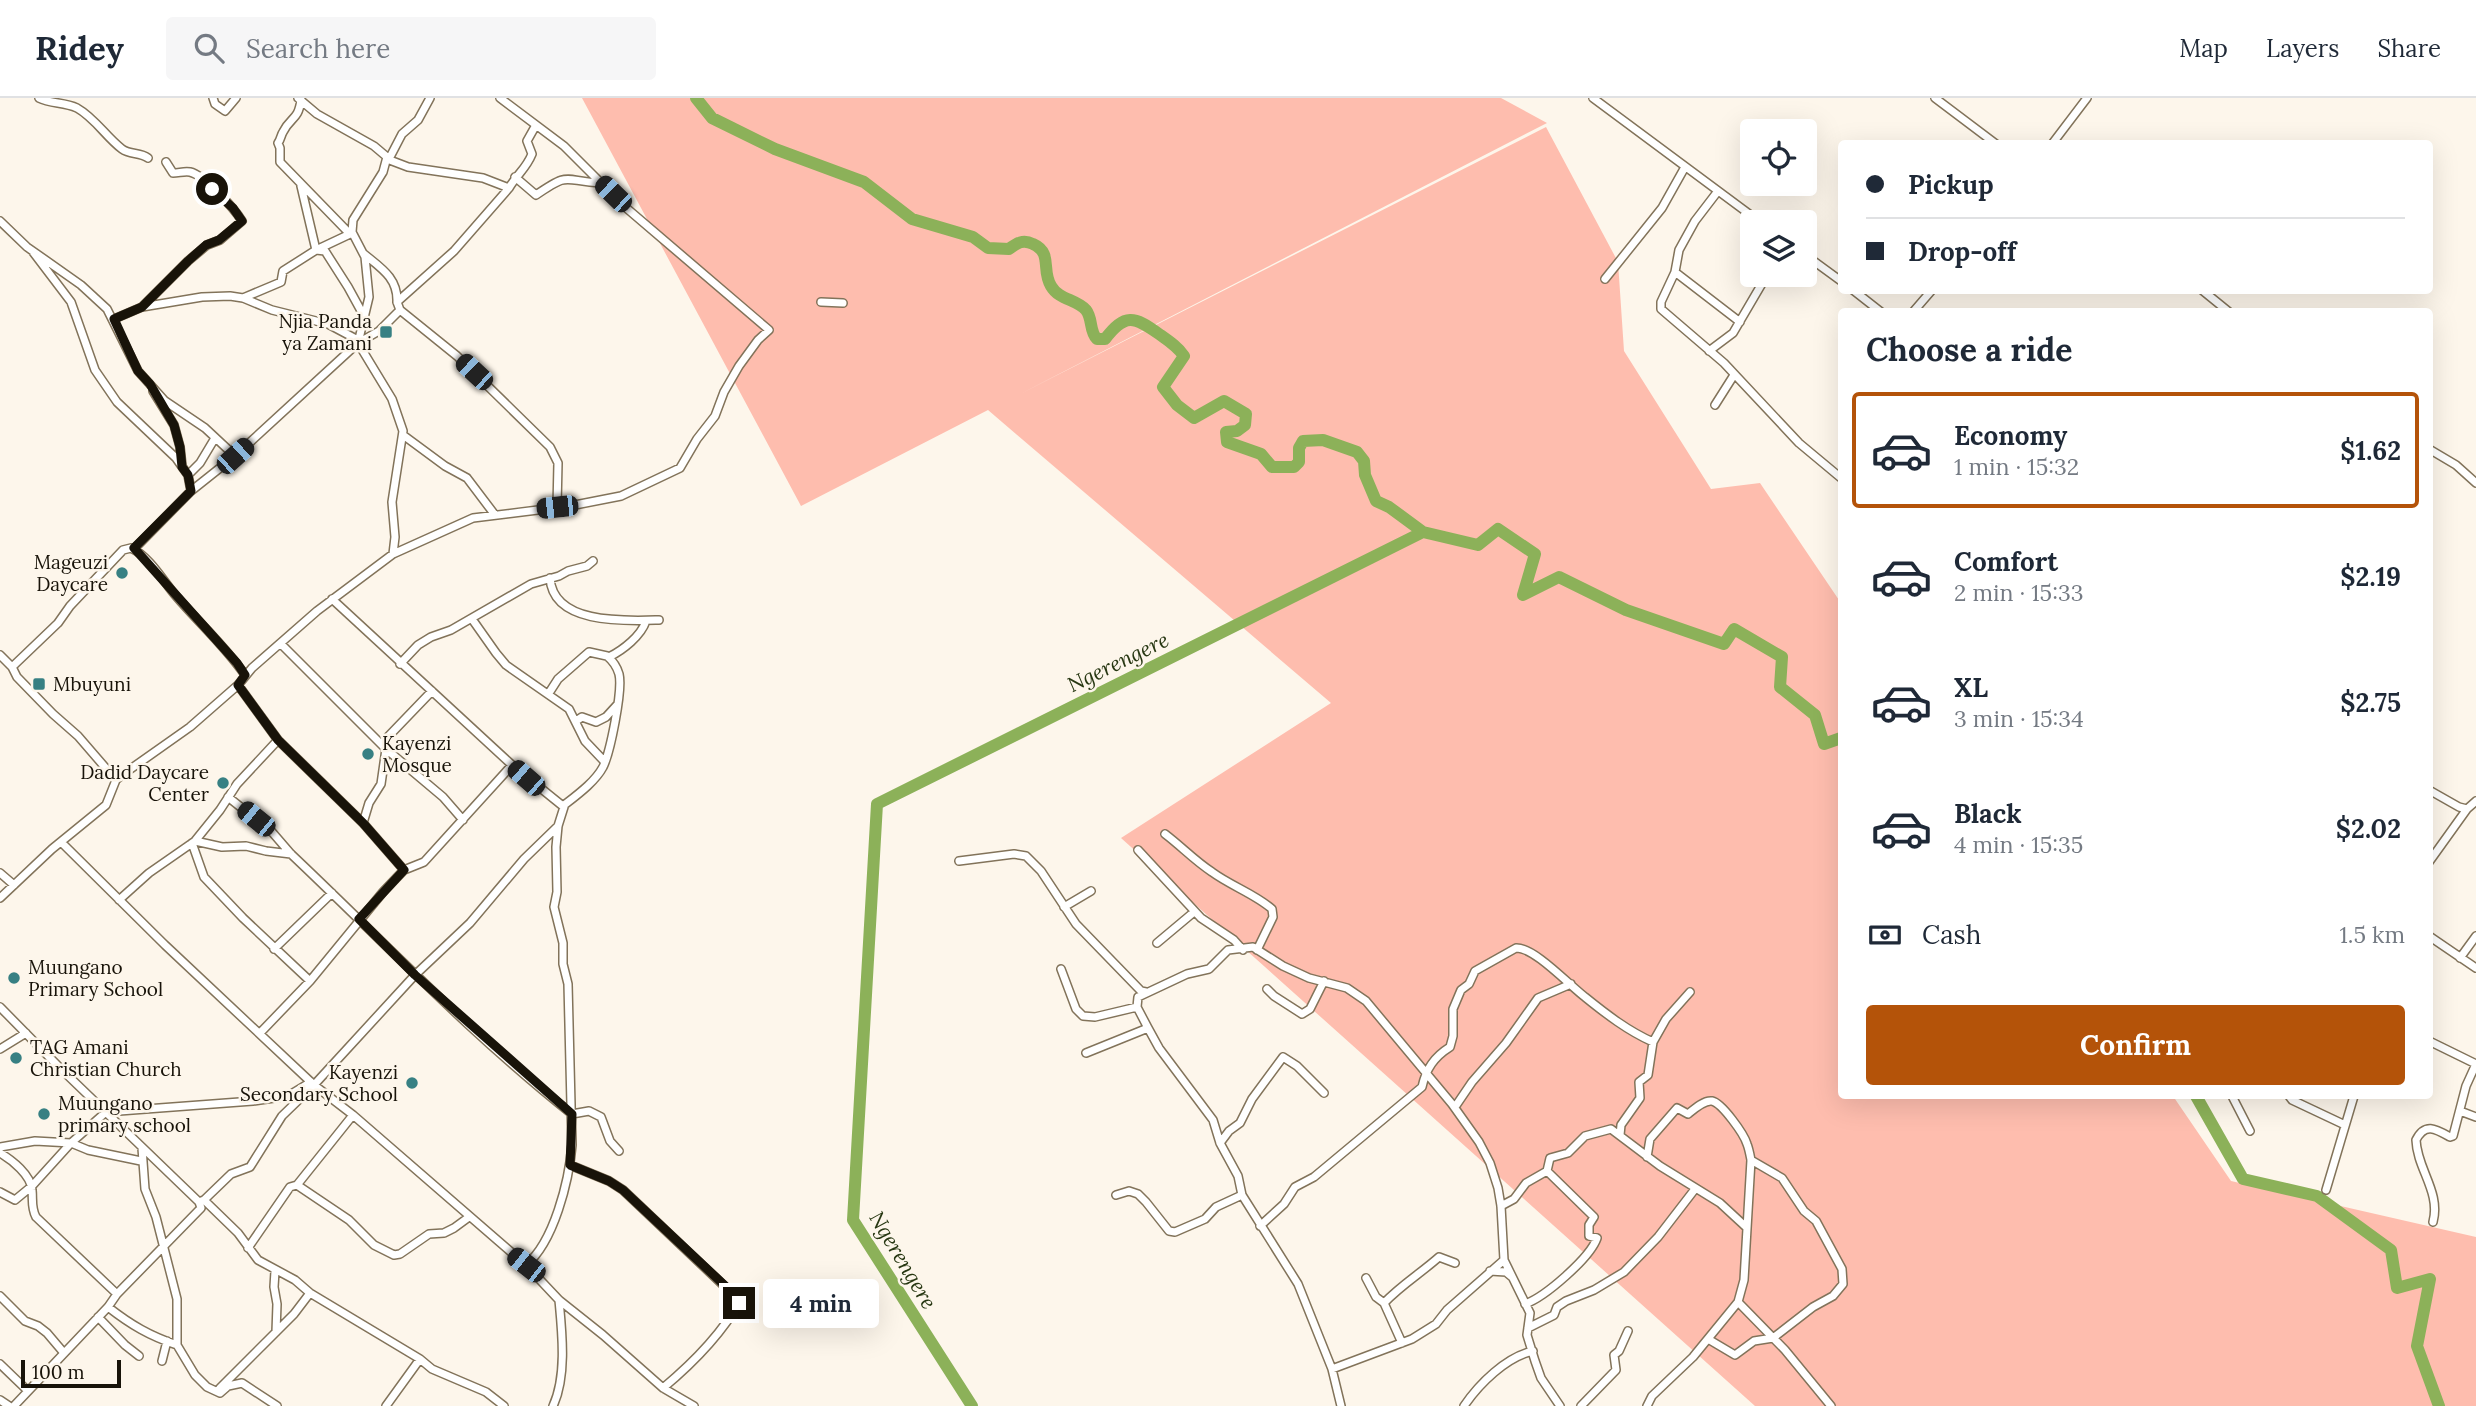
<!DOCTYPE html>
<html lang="en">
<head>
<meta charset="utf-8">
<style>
	body { margin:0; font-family:Lora,serif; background:#f6f6f7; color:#1f2937; height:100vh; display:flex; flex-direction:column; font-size:26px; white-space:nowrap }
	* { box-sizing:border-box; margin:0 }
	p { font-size:23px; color:#747a83 }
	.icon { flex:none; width:38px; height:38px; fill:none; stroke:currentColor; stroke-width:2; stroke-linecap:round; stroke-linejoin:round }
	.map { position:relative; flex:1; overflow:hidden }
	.sheet { position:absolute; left:1838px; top:210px; width:595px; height:791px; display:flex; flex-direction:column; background:#fff; border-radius:7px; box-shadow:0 7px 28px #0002 }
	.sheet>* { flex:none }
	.guide { position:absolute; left:1838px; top:42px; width:595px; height:154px; border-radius:7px; box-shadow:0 7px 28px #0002; display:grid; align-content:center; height:154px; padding:0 28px; background:#fff }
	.fabs { position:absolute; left:1740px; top:21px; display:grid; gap:14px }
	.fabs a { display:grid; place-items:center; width:77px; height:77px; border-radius:7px; background:#fff; box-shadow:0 7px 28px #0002; font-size:35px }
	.scale { position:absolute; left:21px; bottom:18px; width:100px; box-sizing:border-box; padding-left:7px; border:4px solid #181309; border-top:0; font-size:19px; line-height:24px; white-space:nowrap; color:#181309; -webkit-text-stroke:5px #fdf6eb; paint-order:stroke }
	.end { position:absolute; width:32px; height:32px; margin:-16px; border:9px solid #181309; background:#fff; box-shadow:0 0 0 4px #fff }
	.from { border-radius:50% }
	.bubble { position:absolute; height:49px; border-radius:7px; background:#fff; box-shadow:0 7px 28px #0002; font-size:23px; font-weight:700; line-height:49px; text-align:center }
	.car { position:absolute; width:21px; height:42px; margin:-21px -10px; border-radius:9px; box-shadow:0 0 5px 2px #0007; background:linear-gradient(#222 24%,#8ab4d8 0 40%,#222 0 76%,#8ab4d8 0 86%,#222 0) }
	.guide b { display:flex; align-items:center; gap:24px; height:66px; font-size:26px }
	.guide b+b { border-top:2px solid #e0e1e3 }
	.guide i { width:18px; height:18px; background:#1f2937 }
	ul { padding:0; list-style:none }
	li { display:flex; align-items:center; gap:21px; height:116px; margin:0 14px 10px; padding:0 14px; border:4px solid transparent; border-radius:7px }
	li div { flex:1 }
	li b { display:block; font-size:26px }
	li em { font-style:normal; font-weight:700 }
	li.active { border-color:#b45309 }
	li>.icon { width:63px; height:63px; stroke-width:1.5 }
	h2 { padding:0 28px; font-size:32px; line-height:84px }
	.pay { display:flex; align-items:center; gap:18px; height:77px; padding:0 28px; font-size:26px }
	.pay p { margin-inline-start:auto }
	.button { display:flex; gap:14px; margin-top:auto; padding:14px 28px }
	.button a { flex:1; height:80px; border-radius:7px; background:#b45309; color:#fff; font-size:28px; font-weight:700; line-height:80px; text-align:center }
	header { display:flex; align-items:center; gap:42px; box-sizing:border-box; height:98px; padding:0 35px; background:#fff; border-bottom:2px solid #e0e1e3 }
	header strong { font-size:33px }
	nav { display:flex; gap:38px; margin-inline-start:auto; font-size:24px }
	.search { width:490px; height:63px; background:#f6f6f7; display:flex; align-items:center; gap:18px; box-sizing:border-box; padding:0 24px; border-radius:7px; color:#747a83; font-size:26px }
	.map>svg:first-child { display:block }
</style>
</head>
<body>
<header>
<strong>Ridey</strong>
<div class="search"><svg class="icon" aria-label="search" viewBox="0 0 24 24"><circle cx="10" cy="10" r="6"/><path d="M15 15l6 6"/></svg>Search here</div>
<nav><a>Map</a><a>Layers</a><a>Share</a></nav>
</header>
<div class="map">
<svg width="2476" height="1308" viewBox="0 0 2476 1308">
	<rect width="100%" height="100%" fill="#fdf6eb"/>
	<path fill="#febdae" d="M582,0H1501L1547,25L1020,296L1546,29L1618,164L1624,253L1711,391L1760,385L1841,505V998H2173L2231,1083L2476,1139V1308H1755L1121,740L1331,605L988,312L801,408Z"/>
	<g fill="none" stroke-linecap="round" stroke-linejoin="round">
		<path stroke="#8cb159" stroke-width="12" d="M696,0L712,20L775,51L864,84L912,121L973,139L988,150L1009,151C1017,145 1023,141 1033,146C1053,155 1041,172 1051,188C1059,202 1076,201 1086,212C1093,221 1089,233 1097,241H1105C1125,215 1134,218 1159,236C1169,243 1178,249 1184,258L1163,289L1177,307L1194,320L1224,303L1246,316L1245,327L1237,333L1226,334L1227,344L1261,356L1272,369H1294L1299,364V350L1303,343L1323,342L1357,354L1364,363L1365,377L1376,403L1389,409L1423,434
			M2196,998L2243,1081L2317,1098L2391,1152L2397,1190L2430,1181L2417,1248L2439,1308
			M972,1308L853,1122L877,706L1423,434L1478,447L1498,431L1535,456L1523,497L1559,479L1626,512L1724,546L1734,531L1782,559L1780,589L1815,617L1824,646L1841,640"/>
		<defs>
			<path id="street" d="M39,0C51,6 64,4 77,10C95,20 106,39 122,51C130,57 140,54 148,60
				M213,0L215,6L225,13L236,0
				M1593,0L1760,124
				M1935,0L1996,46
				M301,2C298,23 291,18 283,34C281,37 281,41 278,45L280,50V64L350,136
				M2052,46L2087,0
				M387,61L408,69L483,80L509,90
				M389,61L402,36L418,22L430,0
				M515,79L536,97C571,73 562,83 601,85
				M301,88L316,152L325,153L348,189L365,220
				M1718,93L1695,123L1679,152L1675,174L1661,204V211L1724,265L1799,345L1841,380
				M0,123L27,149L81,187L107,211L138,273L165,303L205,330L235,358
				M33,154L71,204L95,272L117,304L176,360L188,377
				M364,156C381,170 398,180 397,204
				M1804,156L1841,183
				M1675,174L1740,224
				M1605,181L1662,110L1685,69
				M1853,192L1881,214
				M2202,192L2229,214
				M243,200L281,184L283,173L316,152L350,136V133
				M821,204L843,205
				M142,209L188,163L207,147L220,142L242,123C234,110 204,77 190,74C184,73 179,75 173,75L166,64
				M400,212L457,258L550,349L558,365L557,409
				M1913,214L1932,192
				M114,221L142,209L202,199L230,198L243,200L272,212L328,226L358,242
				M1709,253L1733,235L1767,177
				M153,293L174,327L180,349L182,368
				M1715,307L1734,277
				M403,337L445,368L467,380L495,417
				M2429,351L2456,367L2476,385
				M191,393L188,377L200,365L215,340
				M134,451L191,393L235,358L358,245L379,233L400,212L397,204L454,153L509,90C517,76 526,71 532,56L527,43L536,27
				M393,456L473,420L570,408L621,398L680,370L697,341L715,318L724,294L739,268L758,242L769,232L624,108L564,48L500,0
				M550,480C553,527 626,523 659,522
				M332,501L512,667L564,709L558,728L556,749L557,794L554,809L563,845V866L568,886L572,1047C569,1083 554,1144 526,1167
				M472,521L496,555L506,567L569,611L585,643L604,663
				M281,546L386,651L443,699L463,722
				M0,557L12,569
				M609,559C623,552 641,538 646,523
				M400,566L418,547L431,539L451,532L531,486L559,478L568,473L587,468L593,463
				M238,587L278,642L363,725L404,772
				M549,595L558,581L589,554L607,558C613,563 617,569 619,576C623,592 610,655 603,669C595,684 577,697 563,708
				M576,623L582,619L596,624L606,619L617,607
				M381,646L432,593
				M116,682L78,638L53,616L17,579L12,569L58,525L70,508L123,452L131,450C150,459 163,483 176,498C199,525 225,548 245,577
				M2429,692L2459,709L2467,711L2476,703
				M228,699L272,734L291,756C384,844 472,937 572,1016L589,1013L601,1019L610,1043L619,1053
				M363,725L369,705L381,686L386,651
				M1165,736C1181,748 1195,763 1212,774C1231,788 1255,796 1272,811L1273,819L1257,852
				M195,743L222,749L246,748L266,753L291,756
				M61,744L165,847L314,987L353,1017L526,1167L559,1202L603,1237L663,1290L694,1308
				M192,745L204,779L243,820L310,883
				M1138,752L1201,820L1234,842L1243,852
				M959,763L1014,756L1026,758L1041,773L1076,826L1141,893L1146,894
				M2429,764L2467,711
				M0,775L14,787
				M0,800L52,751L106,707L116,682L122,677L190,629L238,587L252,570L317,513L393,456L395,439L392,404L403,333L392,301L358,245L369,199L365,159L352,134L353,122L383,74L387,59L374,48L317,16L298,0
				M119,802L149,775L195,743L220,712L237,686L278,642
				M1064,809L1091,793
				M2429,838L2476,870
				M1157,845L1194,814
				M274,851L332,795
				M2460,860L2476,838
				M1061,871L1076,911L1083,918L1095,919L1137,909
				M1267,891L1274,898L1302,916L1310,911L1324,883
				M0,909L60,970L199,1104
				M260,935L310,883L383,794L404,772L424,764L512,667
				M2429,943L2476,966
				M0,951L26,935
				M1086,955L1148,930
				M2232,998L2250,1033
				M2289,998L2292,1002L2345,1027
				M1455,1009L1472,984L1506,945L1538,900L1571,886
				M2460,1013L2476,1019
				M1620,1037L1621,1027L1640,1000L1639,984L1648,977L1653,944L1666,921L1690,894
				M1220,1045L1229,1033L1240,1025L1252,1001L1283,959L1297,968L1324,995
				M0,1049L35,1043L71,1045L88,1052L141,1063
				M142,1050L145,1091L156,1119L177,1201V1247L195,1277L207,1289L220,1295L228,1288L242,1285L277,1308
				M0,1055C12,1062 31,1077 32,1092C33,1102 31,1110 36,1119L117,1196
				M570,1067L609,1083L623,1092L740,1203C721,1237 693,1265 663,1290
				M297,1087L349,1122L374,1147L394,1157L400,1156L429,1136L444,1135L454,1130L469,1119
				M2326,1092L2354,998
				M0,1094L15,1102L32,1088L71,1045L106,1014L253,1003L288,998L311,984
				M1116,1097L1129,1093L1138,1096L1146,1104L1169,1133L1175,1134L1205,1121L1216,1109L1242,1097
				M204,1102L238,1135L258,1162L295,1182L310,1195L420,1261L432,1271L486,1294L504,1308
				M1501,1108L1514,1101L1526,1085L1547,1073L1550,1060L1568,1055L1585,1038L1611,1031L1660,1068L1720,1105L1746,1129
				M2433,1124C2441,1094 2417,1071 2416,1042C2425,1024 2436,1031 2450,1039L2453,1038L2466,988L2476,966
				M1260,1128L1284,1106L1295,1089L1314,1079L1422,989C1426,971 1434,959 1450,949L1453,938V911L1461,892L1469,886L1475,873L1516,850C1534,849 1569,887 1585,899C1606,916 1628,933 1653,944
				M248,1150L290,1089L297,1087L353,1017
				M275,1173L274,1189L277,1206L276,1234
				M1490,1173L1506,1174L1512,1179
				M1366,1180L1376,1199L1384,1205L1402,1245
				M0,1198L25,1223L38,1228L47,1235L64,1255
				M1738,1204L1785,1252L1831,1308
				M1384,1205C1401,1187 1421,1175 1439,1159L1455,1165
				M1525,1206C1545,1199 1590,1160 1597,1140L1589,1138V1127L1594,1119L1547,1073
				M108,1209C131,1227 150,1238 177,1247
				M98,1219L125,1247L139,1258
				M1528,1230L1554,1217L1557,1209L1566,1203L1594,1192L1624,1174L1658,1139L1695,1091
				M1708,1241L1735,1257L1754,1243L1773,1240L1813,1209L1833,1198L1843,1186L1842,1171L1816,1123L1804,1113L1782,1080L1751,1062
				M162,1263L167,1243
				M0,1266L28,1293
				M1332,1271L1412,1241L1436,1226L1447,1212L1504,1162
				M220,1290L294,1216L310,1195
				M0,1302L9,1308
				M14,1308L108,1209L117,1196L201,1110L199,1104L204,1102L231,1076L250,1069L282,1018L314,987L415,877L470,825L524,761L558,728
				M386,1308L420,1261
				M553,1308C567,1278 562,1234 559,1202
				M1341,1308L1332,1271L1298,1186L1242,1097L1238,1078L1220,1045L1213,1022L1159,950L1148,930L1137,909L1138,899L1187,876L1209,871L1228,852L1253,849L1283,868L1309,880L1347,890L1366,903L1452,1006L1479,1044L1490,1065L1498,1090L1501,1108L1504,1162L1530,1215L1527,1237L1535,1263L1541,1280L1560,1308
				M1464,1308C1479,1286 1506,1259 1533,1253
				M1581,1308L1616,1272L1614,1257L1619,1253L1628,1233
				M1647,1308L1652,1298L1693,1259L1738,1204L1744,1182L1751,1062C1750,1057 1749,1051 1747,1046C1744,1036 1722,1005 1712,1003C1704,1002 1694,1011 1688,1016L1677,1010L1650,1041L1647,1059"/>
		</defs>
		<use href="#street" stroke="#82735a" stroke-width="10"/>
		<use href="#street" stroke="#fff" stroke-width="7"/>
	</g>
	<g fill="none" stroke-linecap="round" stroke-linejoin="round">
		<path stroke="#181309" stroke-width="9" d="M212,91L233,110L242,123L219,142L206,147L188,163L142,209L114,221L138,273L150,286L174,327L180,349L182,369L188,377L191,393L134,450L237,565L245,577L238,587L278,642L363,725L404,772L359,821L415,877L572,1016L570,1067L609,1083L623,1092L737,1199L740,1203L739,1205"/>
	</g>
	<g fill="#378083" stroke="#fdf6eb" stroke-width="2.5">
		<rect x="379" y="227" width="14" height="14" rx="3.5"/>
		<circle cx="122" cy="475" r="7"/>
		<rect x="32" y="579" width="14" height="14" rx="3.5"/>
		<circle cx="368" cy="656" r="7"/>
		<circle cx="223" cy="685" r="7"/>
		<circle cx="14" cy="880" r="7"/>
		<circle cx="16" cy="960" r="7"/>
		<circle cx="412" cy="985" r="7"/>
		<circle cx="44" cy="1016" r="7"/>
	</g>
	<g text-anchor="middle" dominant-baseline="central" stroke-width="5" stroke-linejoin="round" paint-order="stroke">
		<g font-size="19" fill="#181309" stroke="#fdf6eb" text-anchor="start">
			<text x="372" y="223" text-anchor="end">Njia Panda<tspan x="372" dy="22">ya Zamani</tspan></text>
			<text x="108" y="464" text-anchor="end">Mageuzi<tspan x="108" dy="22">Daycare</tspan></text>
			<text x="53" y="586">Mbuyuni</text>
			<text x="382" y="645">Kayenzi<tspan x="382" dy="22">Mosque</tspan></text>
			<text x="209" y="674" text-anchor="end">Dadid Daycare<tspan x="209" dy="22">Center</tspan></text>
			<text x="28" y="869">Muungano<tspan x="28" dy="22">Primary School</tspan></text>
			<text x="30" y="949">TAG Amani<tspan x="30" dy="22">Christian Church</tspan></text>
			<text x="398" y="974" text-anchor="end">Kayenzi<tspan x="398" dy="22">Secondary School</tspan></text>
			<text x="58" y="1005">Muungano<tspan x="58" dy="22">primary school</tspan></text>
		</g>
		<g font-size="21" font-style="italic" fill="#273712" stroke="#fdf6eb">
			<text transform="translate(1118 564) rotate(-26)">Ngerengere</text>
			<text transform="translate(903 1162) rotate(59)">Ngerengere</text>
		</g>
	</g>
</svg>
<div class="fabs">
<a><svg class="icon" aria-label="locate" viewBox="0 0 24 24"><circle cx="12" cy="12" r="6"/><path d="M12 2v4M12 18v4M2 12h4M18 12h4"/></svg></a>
<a><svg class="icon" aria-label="layers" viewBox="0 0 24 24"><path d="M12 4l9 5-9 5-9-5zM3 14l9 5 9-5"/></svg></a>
</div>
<div class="scale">100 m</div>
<i class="end from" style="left:212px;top:91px"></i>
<i class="end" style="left:739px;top:1205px"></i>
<div class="bubble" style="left:763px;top:1181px;width:116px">4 min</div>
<i class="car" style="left:613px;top:96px;rotate:314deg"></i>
<i class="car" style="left:474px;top:274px;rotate:313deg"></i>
<i class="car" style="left:235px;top:358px;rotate:48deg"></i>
<i class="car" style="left:557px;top:409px;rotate:264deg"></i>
<i class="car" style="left:526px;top:680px;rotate:311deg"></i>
<i class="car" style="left:256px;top:721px;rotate:309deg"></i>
<i class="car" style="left:526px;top:1167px;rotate:308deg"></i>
<div class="guide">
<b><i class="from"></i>Pickup</b>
<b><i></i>Drop-off</b>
</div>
<section class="sheet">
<h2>Choose a ride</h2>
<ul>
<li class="active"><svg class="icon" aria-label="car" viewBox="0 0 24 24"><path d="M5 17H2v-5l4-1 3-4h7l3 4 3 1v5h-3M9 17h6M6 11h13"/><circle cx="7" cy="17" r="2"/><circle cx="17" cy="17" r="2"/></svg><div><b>Economy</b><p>1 min · 15:32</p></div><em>$1.62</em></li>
<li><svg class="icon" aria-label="car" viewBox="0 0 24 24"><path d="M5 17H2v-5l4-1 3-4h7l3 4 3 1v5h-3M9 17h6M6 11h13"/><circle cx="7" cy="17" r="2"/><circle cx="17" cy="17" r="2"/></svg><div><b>Comfort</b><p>2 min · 15:33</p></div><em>$2.19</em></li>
<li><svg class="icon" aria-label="car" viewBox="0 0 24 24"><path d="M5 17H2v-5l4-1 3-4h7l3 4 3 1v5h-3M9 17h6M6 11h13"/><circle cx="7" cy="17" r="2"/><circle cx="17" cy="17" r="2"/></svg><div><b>XL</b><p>3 min · 15:34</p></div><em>$2.75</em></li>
<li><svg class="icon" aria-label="car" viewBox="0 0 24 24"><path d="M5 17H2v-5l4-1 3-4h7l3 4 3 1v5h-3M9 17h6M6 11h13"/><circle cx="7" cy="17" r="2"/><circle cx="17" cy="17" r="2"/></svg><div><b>Black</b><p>4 min · 15:35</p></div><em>$2.02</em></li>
</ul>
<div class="pay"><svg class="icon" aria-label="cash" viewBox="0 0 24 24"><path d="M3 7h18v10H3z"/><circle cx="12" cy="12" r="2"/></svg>Cash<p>1.5 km</p></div>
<div class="button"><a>Confirm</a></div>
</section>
</div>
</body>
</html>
